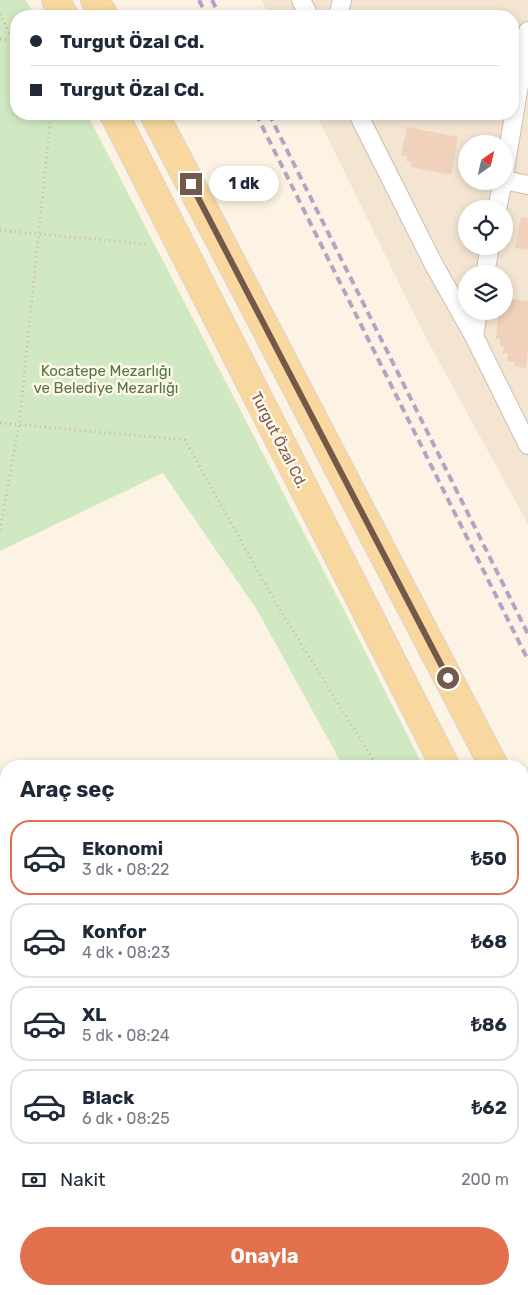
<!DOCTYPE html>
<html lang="tr">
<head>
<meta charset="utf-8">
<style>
	body { margin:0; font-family:Rubik,sans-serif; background:#f6f6f7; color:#1f2937; height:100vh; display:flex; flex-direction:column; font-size:19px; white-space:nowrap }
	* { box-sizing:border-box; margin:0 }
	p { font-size:16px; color:#747a83 }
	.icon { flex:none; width:28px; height:28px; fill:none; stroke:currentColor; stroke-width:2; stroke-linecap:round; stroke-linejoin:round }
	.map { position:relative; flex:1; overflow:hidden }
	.drawer { position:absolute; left:0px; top:760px; width:529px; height:535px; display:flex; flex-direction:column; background:#fff; border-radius:20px 20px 0 0; box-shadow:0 2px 8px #0003 }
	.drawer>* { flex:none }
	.top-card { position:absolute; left:10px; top:10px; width:509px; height:110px; border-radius:20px; box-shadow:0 2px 8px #0003; display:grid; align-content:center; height:110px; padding:0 20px; background:#fff }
	.needle { width:32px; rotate:34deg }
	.fabs { position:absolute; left:458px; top:135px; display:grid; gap:10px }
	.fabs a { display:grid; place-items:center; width:55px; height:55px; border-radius:50%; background:#fff; box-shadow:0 2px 8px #0003; font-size:25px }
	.end { position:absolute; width:22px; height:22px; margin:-11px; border:6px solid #73594a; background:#fff; box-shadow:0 0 0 2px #fff }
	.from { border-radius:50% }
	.bubble { position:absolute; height:35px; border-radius:18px; background:#fff; box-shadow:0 2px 8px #0003; font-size:16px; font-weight:700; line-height:35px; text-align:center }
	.top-card b { display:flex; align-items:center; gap:18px; height:48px; font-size:19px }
	.top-card b+b { border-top:1px solid #e0e1e3 }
	.top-card i { width:12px; height:12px; background:#1f2937 }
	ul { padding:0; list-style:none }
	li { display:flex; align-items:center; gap:15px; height:75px; margin:0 10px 8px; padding:0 10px; border:2px solid #e0e1e3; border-radius:20px }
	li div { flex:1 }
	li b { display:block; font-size:19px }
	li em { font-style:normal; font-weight:700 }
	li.current { border-color:#e2704c }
	li>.icon { width:45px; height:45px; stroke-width:1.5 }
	h2 { padding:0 20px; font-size:22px; line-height:60px }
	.pay { display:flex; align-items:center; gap:12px; height:55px; padding:0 20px; font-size:19px }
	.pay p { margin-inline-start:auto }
	.cta { display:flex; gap:10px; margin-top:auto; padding:10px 20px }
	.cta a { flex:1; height:58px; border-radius:30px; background:#e2704c; color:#fff; font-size:20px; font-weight:700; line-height:58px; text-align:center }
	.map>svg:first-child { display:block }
</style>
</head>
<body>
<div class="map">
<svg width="528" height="1295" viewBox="0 0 528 1295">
	<rect width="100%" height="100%" fill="#fcf3e4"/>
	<path fill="#f3e5d2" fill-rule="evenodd" d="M262,0H528V524L425,336L316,114H512V16H269ZM466,144H504V181H466ZM466,209H504V246H466ZM466,274H504V311H466Z"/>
	<path fill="#d1e9c3" d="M0,0H26L35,16H16V114H87L344,610L423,766H343L257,610L163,473L0,551Z"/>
	<path fill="#f0d2bc" d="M407,127L458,137L451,175L411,167L412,162L406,161L407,156L401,155Z
		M521,217L528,218V250L515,248Z
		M504,298L528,301V349L526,368L514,366L515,362L507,361L508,353H503L504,346H500V339H496L499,311H504Z"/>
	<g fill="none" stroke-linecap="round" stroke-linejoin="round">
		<defs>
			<path id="street" d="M301,0L309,16
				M338,16L342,0
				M358,114L434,265L474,336L528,445
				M504,175L528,31
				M504,180L528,185
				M497,209L503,181
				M485,274L490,246
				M474,336L478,311"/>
			<path id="primary" d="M56,0L64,16
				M95,0L104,16
				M114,114L445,766
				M154,114L494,766
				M522,821L528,832
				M522,920L528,930"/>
		</defs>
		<use href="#street" stroke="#cfbdae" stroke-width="20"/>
		<use href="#primary" stroke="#dbd4d0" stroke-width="30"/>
		<path stroke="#d5b59f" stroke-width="3" stroke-dasharray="1 4" stroke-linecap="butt" d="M0,14L16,46
			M0,39L13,40
			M0,230L38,234L147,244
			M0,423L185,440L274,600L377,766
			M0,530L19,425L51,114
			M522,957H528"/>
		<use href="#street" stroke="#fff" stroke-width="18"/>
		<use href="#primary" stroke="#f8d89e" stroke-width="28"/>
		<path stroke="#b5a3c4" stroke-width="4" stroke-dasharray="8 5" stroke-linecap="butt" d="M199,0L207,16
			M212,0L220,16
			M256,114L528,660
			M269,114L528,634"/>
	</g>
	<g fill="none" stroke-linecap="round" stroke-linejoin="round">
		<path stroke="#73594a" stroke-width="6" d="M191,184L448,678"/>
	</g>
	<g text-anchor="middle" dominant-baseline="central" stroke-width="5" stroke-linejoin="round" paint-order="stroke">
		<g font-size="15" fill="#527842" stroke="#fff7ea">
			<text x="106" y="371">Kocatepe Mezarlığı<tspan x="106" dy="17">ve Belediye Mezarlığı</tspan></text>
		</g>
		<g font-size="15" fill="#73594a" stroke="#fff7ea">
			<text transform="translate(279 440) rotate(63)">Turgut Özal Cd.</text>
		</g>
	</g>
</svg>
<div class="fabs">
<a><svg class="needle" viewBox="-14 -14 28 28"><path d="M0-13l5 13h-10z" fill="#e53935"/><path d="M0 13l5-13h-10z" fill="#747a83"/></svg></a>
<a><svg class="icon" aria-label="locate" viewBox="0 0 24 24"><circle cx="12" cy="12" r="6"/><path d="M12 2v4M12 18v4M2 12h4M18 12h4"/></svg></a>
<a><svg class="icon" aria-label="layers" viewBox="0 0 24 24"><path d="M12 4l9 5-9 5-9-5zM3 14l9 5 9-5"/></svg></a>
</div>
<i class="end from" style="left:448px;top:678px"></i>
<i class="end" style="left:191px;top:184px"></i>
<div class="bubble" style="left:209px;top:166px;width:70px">1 dk</div>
<div class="top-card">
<b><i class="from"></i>Turgut Özal Cd.</b>
<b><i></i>Turgut Özal Cd.</b>
</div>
<section class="drawer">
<h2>Araç seç</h2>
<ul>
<li class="current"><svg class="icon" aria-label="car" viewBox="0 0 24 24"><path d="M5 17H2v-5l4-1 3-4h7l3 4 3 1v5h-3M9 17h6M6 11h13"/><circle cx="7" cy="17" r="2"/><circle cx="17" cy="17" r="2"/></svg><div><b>Ekonomi</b><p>3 dk · 08:22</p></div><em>₺50</em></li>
<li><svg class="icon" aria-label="car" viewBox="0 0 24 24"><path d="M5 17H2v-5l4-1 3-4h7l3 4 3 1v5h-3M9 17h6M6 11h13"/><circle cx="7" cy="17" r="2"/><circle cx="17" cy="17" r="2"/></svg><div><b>Konfor</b><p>4 dk · 08:23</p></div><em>₺68</em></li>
<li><svg class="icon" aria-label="car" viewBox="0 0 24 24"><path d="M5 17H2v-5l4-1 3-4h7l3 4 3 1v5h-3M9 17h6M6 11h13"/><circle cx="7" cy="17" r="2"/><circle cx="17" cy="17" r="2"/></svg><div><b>XL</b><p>5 dk · 08:24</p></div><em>₺86</em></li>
<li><svg class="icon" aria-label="car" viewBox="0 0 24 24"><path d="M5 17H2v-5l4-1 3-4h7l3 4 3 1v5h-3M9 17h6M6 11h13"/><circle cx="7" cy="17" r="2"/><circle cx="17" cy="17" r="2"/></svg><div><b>Black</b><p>6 dk · 08:25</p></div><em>₺62</em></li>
</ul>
<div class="pay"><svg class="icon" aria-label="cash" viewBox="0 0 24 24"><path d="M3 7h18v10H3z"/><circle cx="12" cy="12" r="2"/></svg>Nakit<p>200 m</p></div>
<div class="cta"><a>Onayla</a></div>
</section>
</div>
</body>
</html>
